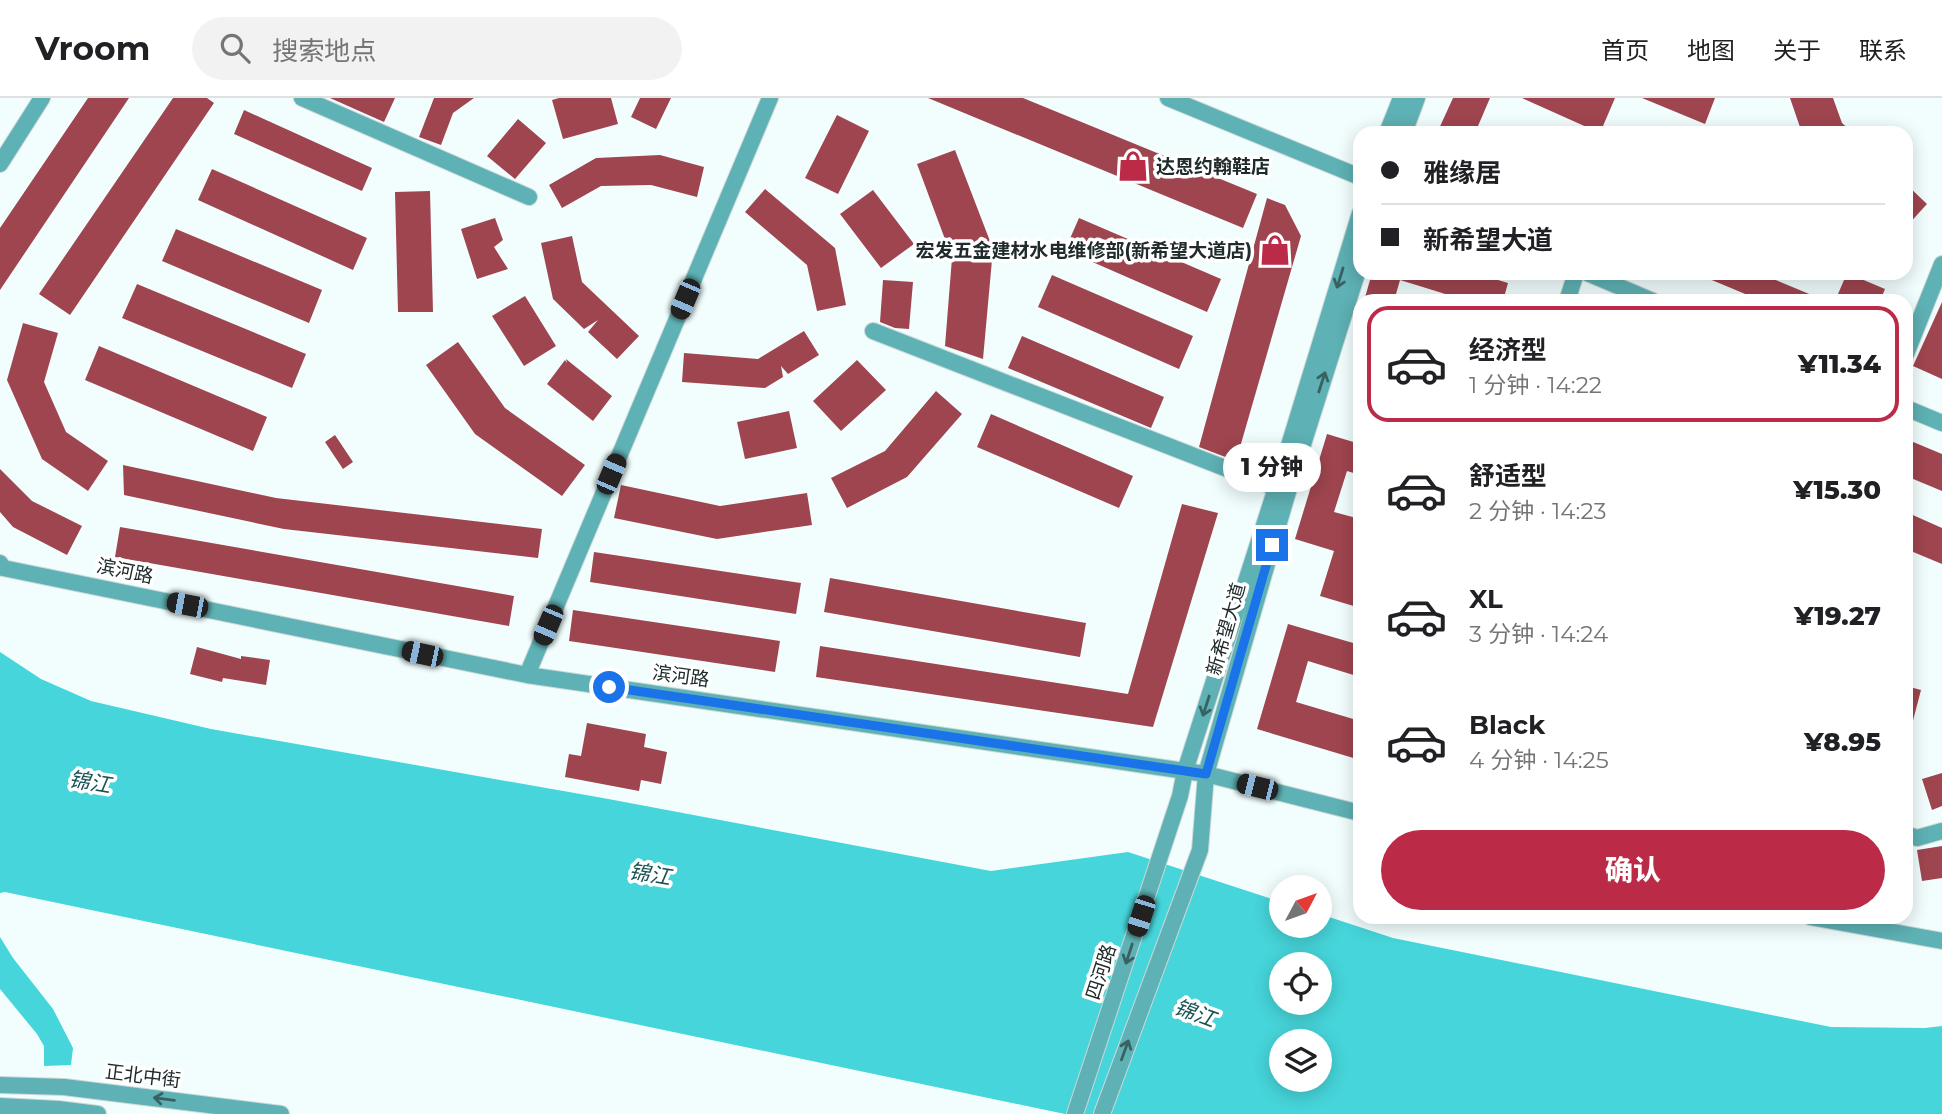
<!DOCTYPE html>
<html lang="zh">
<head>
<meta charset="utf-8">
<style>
	body { margin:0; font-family:Montserrat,"Noto Sans SC",sans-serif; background:#f2f2f2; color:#202124; height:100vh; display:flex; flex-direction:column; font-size:26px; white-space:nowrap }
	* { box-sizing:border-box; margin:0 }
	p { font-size:23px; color:#757577 }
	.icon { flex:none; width:38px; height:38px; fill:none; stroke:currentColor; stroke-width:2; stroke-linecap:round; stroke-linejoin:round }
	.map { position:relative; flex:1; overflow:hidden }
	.sheet { position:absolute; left:1353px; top:196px; width:560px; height:630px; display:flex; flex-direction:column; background:#fff; border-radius:21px; box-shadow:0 4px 18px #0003 }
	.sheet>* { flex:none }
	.guide { position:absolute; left:1353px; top:28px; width:560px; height:154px; border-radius:21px; box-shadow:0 4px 18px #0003; display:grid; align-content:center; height:154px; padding:0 28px; background:#fff }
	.needle { width:46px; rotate:49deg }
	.fabs { position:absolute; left:1269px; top:777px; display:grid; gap:14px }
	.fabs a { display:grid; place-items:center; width:63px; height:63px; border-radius:50%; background:#fff; box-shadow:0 4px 18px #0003; font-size:35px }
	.end { position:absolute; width:32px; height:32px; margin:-16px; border:9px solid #1a73e8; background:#fff; box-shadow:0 0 0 4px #fff }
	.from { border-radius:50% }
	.bubble { position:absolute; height:49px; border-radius:24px; background:#fff; box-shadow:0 4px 18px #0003; font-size:23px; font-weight:800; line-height:49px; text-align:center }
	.car { position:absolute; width:21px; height:42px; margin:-21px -10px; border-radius:9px; box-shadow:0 0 5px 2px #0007; background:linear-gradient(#222 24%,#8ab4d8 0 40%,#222 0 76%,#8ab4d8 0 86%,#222 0) }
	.guide b { display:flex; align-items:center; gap:24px; height:66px; font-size:26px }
	.guide b+b { border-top:2px solid #e0e0e0 }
	.guide i { width:18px; height:18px; background:#202124 }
	ul { padding:12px 0 0; list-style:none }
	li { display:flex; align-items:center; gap:21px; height:116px; margin:0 14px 10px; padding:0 14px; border:4px solid transparent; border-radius:21px }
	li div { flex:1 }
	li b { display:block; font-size:26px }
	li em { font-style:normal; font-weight:800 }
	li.current { border-color:#bb2a47 }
	li>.icon { width:63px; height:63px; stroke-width:1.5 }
	.primary-button { display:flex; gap:14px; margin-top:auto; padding:14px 28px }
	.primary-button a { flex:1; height:80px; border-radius:42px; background:#bb2a47; color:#fff; font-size:28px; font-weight:800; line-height:80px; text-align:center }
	header { display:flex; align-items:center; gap:42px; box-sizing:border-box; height:98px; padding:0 35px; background:#fff; border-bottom:2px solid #e0e0e0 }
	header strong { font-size:33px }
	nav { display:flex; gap:38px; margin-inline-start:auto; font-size:24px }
	.search { width:490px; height:63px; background:#f2f2f2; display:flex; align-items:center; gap:18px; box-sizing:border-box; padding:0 24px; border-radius:38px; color:#757577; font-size:26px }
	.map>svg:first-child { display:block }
</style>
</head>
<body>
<header>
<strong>Vroom</strong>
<div class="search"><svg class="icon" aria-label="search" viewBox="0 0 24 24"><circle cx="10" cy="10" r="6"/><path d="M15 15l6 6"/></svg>搜索地点</div>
<nav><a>首页</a><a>地图</a><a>关于</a><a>联系</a></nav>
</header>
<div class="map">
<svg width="1942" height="1016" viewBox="0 0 1942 1016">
	<rect width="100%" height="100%" fill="#f2fefe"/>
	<path fill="#46d5da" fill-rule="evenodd" d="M0,554L41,581L91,603L211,631L603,700L991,773L1128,754L1281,804V828H1320V816L1393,840L1831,929L1925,930L1942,928V1016H1065L5,794L0,795ZM1281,866H1320V905H1281ZM1281,943H1320V982H1281Z
		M0,839L13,860L53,911L73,950L71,967L44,968V948L37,936L0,891Z"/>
	<path fill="#9f454f" d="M88,0H129L0,192V130Z
		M173,0H207L214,5L70,217L39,196Z
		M330,0H395L384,24Z
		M434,0H474L453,15L441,47L419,39Z
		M559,0H611L618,26L563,41L552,2Z
		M640,0H671L656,31L631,19Z
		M928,0H1023L1257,96L1243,130Z
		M1453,0H1490L1475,35H1437Z
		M1522,0H1615L1600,35Z
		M1642,0H1715L1705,26Z
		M1790,0H1833L1842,25L1853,35H1802Z
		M244,12L372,70L362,93L234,36Z
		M837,17L869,33L838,96L805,80Z
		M518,21L546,45L515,81L487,58Z
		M955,52L993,151L983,261L945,248L952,160L917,66Z
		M660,57L704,69L697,99L651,87L601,88L562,110L549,87L596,60Z
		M212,71L367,140L353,172L198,102Z
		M1906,86L1927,106L1906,129Z
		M765,91L835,150L846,207L817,213L807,167L745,114Z
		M873,92L914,146L881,170L840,116Z
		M430,93L433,214H398L395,94Z
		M1267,100L1285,107L1301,138L1236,363L1199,349Z
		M495,120L503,142L494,149L508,171L477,181L461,131Z
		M1079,120L1221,181L1207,214L1065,152Z
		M176,131L322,192L309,225L162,163Z
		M572,138L582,184L639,238L617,261L588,234L598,222L584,231L553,201L541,145Z
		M1372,175H1475L1508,185L1503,203H1468L1400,182L1394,203H1364Z
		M1695,175H1759L1826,203H1762Z
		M1847,175L1885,191L1880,203H1835Z
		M1052,177L1193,238L1179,271L1038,209Z
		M883,182L913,184L909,231L895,230L880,224Z
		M137,186L306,256L292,290L122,220Z
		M525,198L556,248L524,268L492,218Z
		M1942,204V281L1913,268Z
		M23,225L58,235L44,284L66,334L108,363L88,393L42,361L7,282Z
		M804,233L819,257L788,276L781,268L783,279L765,290L682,284L684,255L758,261Z
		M1022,238L1164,299L1151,330L1008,270Z
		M458,244L505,310L585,367L562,398L475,336L426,267Z
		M99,248L267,319L253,353L85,282Z
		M566,261L612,298L593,323L547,286L565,262L567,265Z
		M857,262L886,292L841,333L813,303Z
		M936,293L962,316L907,379L847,410L831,380L885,353Z
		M789,313L797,350L745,361L737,324Z
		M991,316L1133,378L1119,410L977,349Z
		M1327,336L1360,346V377L1347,373L1334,414L1360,421V500L1357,509L1320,498L1334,453L1295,441Z
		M335,337L353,364L343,371L325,344Z
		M1906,341L1942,356V393L1906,378Z
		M123,367L276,400L542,431L538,460L284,431L124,397Z
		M0,371L32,403L82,428L67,457L13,429L0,414Z
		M621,387L720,408L807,395L812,427L717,441L614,420Z
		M1182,406L1218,415L1153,629L816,579L820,548L1128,596Z
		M1906,414L1942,430V466L1906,451Z
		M120,429L514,498L509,528L115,459Z
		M594,454L801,485L796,516L590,484Z
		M830,480L1086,525L1080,559L824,514Z
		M573,512L780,543L775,574L569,543Z
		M1288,526L1360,547V579L1308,563L1296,604L1360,623V662L1257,631Z
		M197,549L241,561V558L270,562L266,587L223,580L222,584L190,576Z
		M1906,588L1921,592L1910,634H1906Z
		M587,625L646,636L644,649L667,654L661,686L641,682L639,693L565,679L569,656L581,658Z
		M1942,675V708L1932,712L1922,681Z
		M1942,748V780L1922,783L1917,752Z"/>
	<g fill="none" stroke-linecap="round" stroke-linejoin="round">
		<defs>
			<path id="minor" d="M302,0L529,99
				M1168,0L1360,79
				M1387,35L1401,0
				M1404,35L1417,0
				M0,66L42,0
				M1587,175L1653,203
				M1567,203L1576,175
				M873,233L1276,390
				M1906,256L1942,166
				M1906,310L1942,325
				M0,465L3,470L527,577L1206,676L1360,715
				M527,577L770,0
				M1906,736L1917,740L1942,733
				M1810,819L1942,843
				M0,987L64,989L281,1016
				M0,1008L58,1011L98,1016
				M1075,1016L1180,698L1185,673L1276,390L1360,115
				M1102,1016L1200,752L1206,676L1287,397L1360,166"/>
		</defs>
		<use href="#minor" stroke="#ccd8d8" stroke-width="18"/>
		<use href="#minor" stroke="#5eb1b4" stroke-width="16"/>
	</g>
	<defs><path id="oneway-shaft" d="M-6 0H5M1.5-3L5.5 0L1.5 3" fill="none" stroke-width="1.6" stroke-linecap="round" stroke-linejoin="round" transform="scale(1.75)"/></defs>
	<g stroke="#396162">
		<use href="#oneway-shaft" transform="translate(1340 180) rotate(107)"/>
		<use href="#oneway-shaft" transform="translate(1322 284) rotate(-72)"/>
		<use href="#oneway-shaft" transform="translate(1206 608) rotate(108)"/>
		<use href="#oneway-shaft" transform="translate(1129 856) rotate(108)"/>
		<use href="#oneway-shaft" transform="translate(1125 952) rotate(-70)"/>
		<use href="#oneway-shaft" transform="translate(164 1001) rotate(-173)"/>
	</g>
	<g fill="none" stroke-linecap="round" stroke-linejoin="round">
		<path stroke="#1a73e8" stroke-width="9" d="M609,589L1206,676L1272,447"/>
	</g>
	<defs>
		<symbol id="shop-bare" viewBox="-9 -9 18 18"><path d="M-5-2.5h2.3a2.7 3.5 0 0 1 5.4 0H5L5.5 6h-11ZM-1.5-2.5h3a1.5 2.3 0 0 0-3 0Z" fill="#bb2a47" stroke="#fff" stroke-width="2.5" paint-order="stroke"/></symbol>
	</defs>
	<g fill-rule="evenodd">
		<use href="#shop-bare" x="1111" y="46" width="44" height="44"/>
		<use href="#shop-bare" x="1253" y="130" width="44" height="44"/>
	</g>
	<g text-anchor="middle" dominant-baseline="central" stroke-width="7" stroke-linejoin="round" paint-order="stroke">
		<g font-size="19" font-weight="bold" fill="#202b2b" stroke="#fff" text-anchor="start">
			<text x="1156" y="68">达恩约翰鞋店</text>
			<text x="1252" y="152" text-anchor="end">宏发五金建材水电维修部(新希望大道店)</text>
		</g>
		<g font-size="19" fill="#202b2b" stroke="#fff">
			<text transform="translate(125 473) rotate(12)">滨河路</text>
			<text transform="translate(1226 531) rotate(-74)">新希望大道</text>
			<text transform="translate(681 578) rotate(8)">滨河路</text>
			<text transform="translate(1101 874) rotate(-72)">四河路</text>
			<text transform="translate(143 978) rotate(7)">正北中街</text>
		</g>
		<g font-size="21" font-style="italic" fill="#175355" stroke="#fff">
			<text transform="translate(90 684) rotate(9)">锦江</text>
			<text transform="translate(650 776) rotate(9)">锦江</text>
			<text transform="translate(1195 915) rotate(20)">锦江</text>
		</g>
	</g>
</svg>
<div class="fabs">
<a><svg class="needle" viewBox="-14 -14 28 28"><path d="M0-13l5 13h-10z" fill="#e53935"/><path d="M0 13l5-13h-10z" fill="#757577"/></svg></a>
<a><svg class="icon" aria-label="locate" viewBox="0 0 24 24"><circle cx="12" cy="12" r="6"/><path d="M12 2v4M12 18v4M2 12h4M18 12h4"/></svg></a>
<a><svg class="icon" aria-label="layers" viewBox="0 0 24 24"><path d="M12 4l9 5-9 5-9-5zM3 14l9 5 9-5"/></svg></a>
</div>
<i class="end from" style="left:609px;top:589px"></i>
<i class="end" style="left:1272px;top:447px"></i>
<div class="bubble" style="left:1223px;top:345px;width:98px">1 分钟</div>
<i class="car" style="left:685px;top:201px;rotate:203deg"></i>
<i class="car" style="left:611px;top:376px;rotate:23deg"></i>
<i class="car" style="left:187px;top:507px;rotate:281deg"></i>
<i class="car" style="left:548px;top:527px;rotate:203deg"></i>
<i class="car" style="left:422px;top:556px;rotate:282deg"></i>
<i class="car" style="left:1257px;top:689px;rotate:284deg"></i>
<i class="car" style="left:1141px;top:818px;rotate:198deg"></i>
<div class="guide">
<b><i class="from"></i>雅缘居</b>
<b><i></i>新希望大道</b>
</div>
<section class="sheet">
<ul>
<li class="current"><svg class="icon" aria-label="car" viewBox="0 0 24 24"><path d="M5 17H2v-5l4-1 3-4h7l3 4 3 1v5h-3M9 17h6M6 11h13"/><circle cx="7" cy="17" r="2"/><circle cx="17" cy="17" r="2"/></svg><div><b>经济型</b><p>1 分钟 · 14:22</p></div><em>¥11.34</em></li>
<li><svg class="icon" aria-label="car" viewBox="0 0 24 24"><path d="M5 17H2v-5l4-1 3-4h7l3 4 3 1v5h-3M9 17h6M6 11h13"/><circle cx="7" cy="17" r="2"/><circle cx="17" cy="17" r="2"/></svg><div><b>舒适型</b><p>2 分钟 · 14:23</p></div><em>¥15.30</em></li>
<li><svg class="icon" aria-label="car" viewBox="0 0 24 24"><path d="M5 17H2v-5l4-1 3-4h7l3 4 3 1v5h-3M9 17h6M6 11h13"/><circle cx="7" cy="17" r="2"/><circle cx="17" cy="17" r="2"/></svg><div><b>XL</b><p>3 分钟 · 14:24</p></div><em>¥19.27</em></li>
<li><svg class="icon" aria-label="car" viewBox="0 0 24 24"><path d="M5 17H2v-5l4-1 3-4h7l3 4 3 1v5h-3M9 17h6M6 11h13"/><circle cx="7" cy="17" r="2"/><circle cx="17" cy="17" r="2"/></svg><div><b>Black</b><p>4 分钟 · 14:25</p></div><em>¥8.95</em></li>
</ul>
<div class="primary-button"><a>确认</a></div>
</section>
</div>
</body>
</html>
